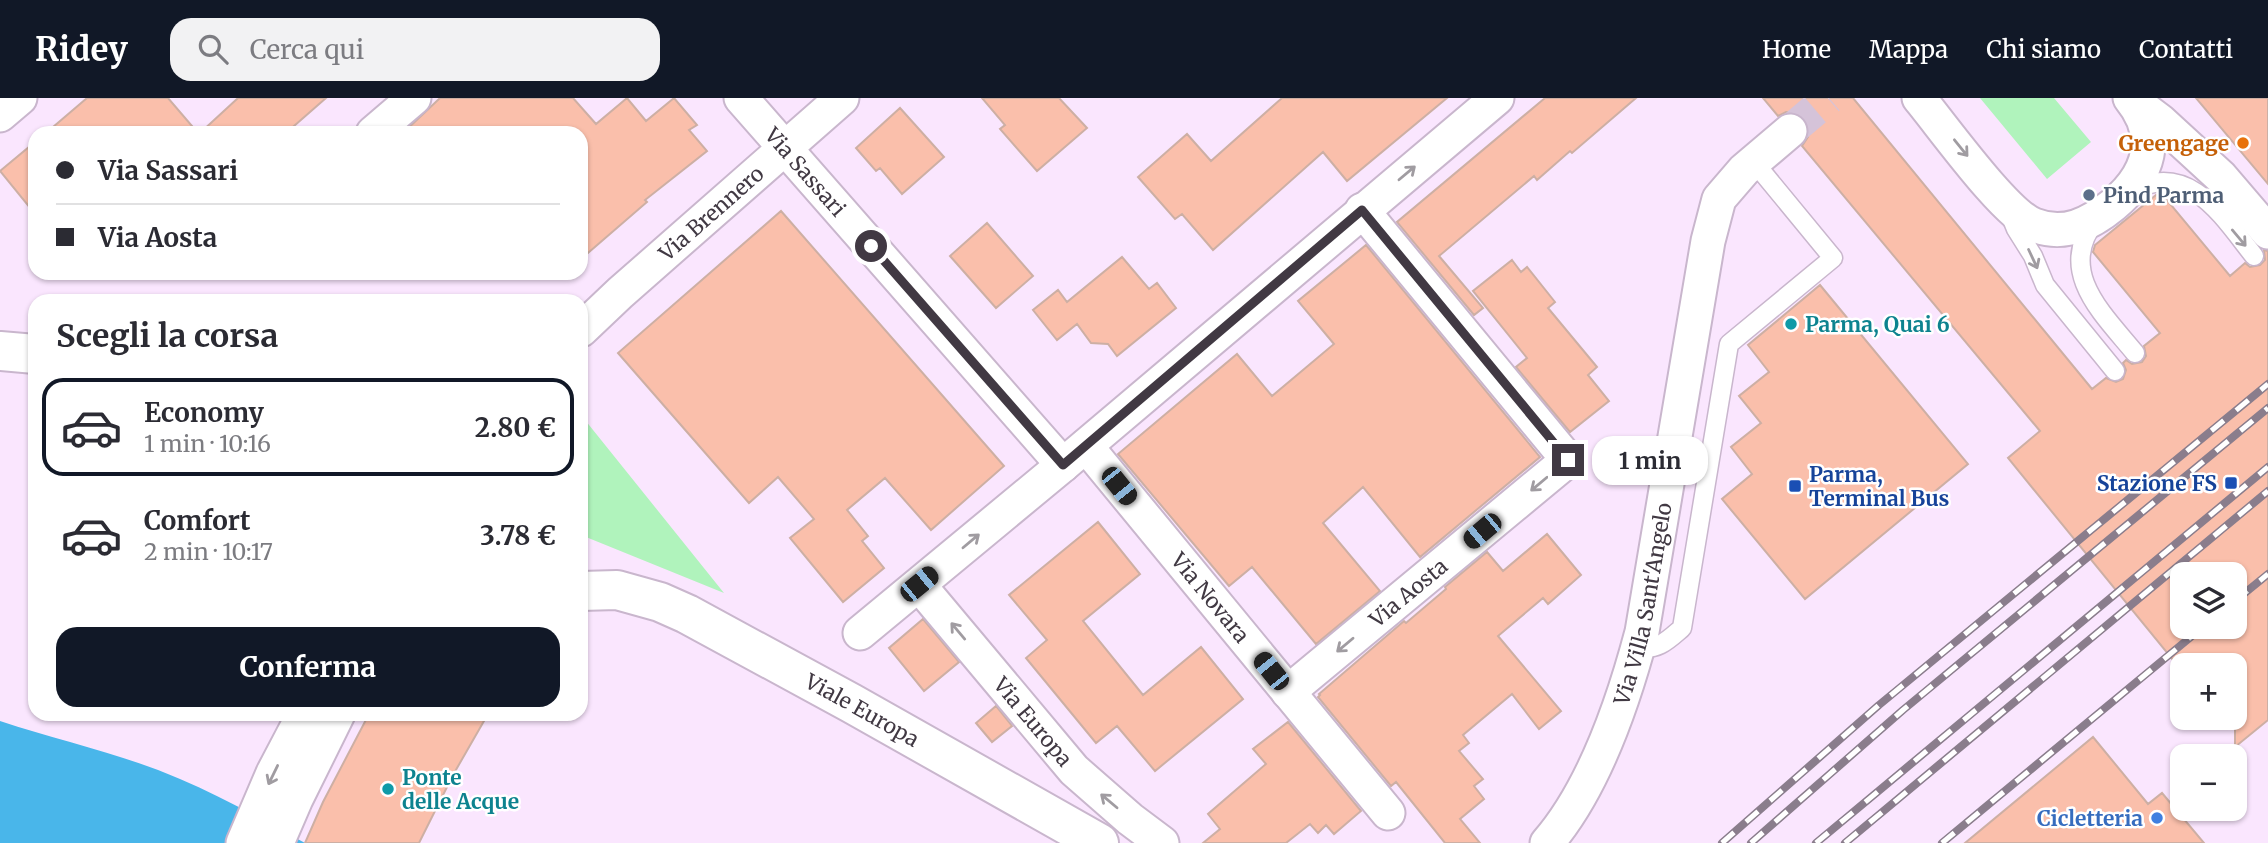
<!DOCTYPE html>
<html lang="it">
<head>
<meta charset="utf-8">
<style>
	body { margin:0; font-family:Merriweather,serif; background:#f2f2f3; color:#2b2b33; height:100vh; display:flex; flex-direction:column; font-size:26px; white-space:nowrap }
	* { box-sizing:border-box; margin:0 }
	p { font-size:23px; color:#7c7c81 }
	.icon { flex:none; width:38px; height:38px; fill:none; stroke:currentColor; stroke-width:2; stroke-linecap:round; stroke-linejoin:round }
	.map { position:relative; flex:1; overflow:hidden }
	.drawer { position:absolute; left:28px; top:196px; width:560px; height:427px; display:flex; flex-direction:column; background:#fff; border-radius:21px; box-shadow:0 2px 5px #0004 }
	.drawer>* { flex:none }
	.top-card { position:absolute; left:28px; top:28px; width:560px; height:154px; border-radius:21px; box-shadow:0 2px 5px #0004; display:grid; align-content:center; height:154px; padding:0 28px; background:#fff }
	.buttons { position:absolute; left:2170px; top:464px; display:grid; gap:14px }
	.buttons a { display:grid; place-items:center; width:77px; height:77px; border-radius:14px; background:#fff; box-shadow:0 2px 5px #0004; font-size:35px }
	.end { position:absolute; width:32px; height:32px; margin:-16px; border:9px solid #413943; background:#fff; box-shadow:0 0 0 4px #fff }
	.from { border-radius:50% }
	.bubble { position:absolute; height:49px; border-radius:21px; background:#fff; box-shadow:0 2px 5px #0004; font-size:23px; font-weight:700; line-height:49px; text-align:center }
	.car { position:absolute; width:21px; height:42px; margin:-21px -10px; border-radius:9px; box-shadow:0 0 5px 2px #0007; background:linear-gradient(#222 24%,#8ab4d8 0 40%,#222 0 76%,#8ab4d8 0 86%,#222 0) }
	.top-card b { display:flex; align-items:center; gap:24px; height:66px; font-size:26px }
	.top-card b+b { border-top:2px solid #e1e1e2 }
	.top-card i { width:18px; height:18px; background:#2b2b33 }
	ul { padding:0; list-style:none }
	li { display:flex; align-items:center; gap:21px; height:98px; margin:0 14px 10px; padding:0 14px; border:4px solid transparent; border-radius:21px }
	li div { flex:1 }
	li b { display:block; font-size:26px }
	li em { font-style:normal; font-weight:700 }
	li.active { border-color:#111827 }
	li>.icon { width:63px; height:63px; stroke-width:1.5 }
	h2 { padding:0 28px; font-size:32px; line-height:84px }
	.primary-button { display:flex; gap:14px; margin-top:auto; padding:14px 28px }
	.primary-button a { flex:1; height:80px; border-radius:21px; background:#111827; color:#fff; font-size:28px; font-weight:700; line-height:80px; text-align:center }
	header { display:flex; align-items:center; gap:42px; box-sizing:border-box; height:98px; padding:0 35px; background:#111827; color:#fff }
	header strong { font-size:33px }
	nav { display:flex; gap:38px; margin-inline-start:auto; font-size:24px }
	.search { width:490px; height:63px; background:#f2f2f3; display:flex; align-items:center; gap:18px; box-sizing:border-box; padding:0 24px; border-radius:21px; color:#7c7c81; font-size:26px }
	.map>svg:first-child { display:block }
</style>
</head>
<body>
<header>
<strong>Ridey</strong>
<div class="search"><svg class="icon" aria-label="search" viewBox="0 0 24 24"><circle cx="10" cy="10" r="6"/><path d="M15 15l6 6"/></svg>Cerca qui</div>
<nav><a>Home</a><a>Mappa</a><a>Chi siamo</a><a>Contatti</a></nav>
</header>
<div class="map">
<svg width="2268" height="745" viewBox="0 0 2268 745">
	<rect width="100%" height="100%" fill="#fae6fe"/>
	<path fill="#b0f3bc" d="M1980,0H2054L2091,44L2047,81Z
		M581,317L724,495L581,437Z"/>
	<path fill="#49b6ea" d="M0,623C60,643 123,656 180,681C223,699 264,723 305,745H0Z"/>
	<path fill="#fabfab" stroke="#cdafa4" stroke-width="2" fill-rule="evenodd" d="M87,0H168L198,35H46Z
		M238,0H326L286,35H200Z
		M440,0H573L596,26L627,0L646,23L674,0L697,27L689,32L707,53L645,102L647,104L581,161V35H403Z
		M982,0H1059L1087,30L1037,73L1000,31L1005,27Z
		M1282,0H1447L1347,83L1323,54L1213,152L1182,116L1175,121L1138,79L1187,36L1211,63Z
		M1545,0H1636L1572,55L1570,53L1537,82L1534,78L1439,158L1483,210L1474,217L1397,124Z
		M1763,0H1853L2092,291L2106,280L2116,284L2123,281L2126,272L2123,265L2126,262L2132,266L2142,264L2146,258L2144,248L2160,235L2093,154L2095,147L2156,97L2162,96L2230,178L2245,165L2250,169L2260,167L2265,162L2264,152L2268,153V622L2235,649V567H2182V573L2008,360L2040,333L1802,48L1808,39L1809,30L1805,21L1796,15L1786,14L1778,18ZM2182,476H2235V528H2182Z
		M2196,0H2268V86Z
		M900,10L944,59L902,96L880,70L876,73L856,50Z
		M35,44V116L0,73Z
		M781,113L1004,368L931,432L885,380L847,412L868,438L862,443L884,470L843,504L790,440L814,421L778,379L749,405L618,255Z
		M987,125L1033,178L996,210L950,158Z
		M1366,147L1540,359L1420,459L1363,389L1323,425L1380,493L1316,546L1252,469L1229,488L1118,356L1237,256L1272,298L1334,246L1298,203Z
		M1122,159L1149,191L1157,185L1176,210L1117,258L1108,246L1091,245L1077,226L1057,242L1033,212L1058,192L1067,204Z
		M1512,162L1521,174L1527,169L1555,204L1548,210L1597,269L1588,277L1609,303L1570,334L1516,269L1527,260L1473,193Z
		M1820,187L1968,366L1805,501L1722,401L1752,376L1731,349L1761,325L1739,298L1769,274L1748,247Z
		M1098,424L1140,476L1083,523L1143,597L1201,549L1243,601L1155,673L1117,628L1096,645L1026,560L1047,542L1009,497Z
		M1547,436L1581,477L1548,506L1543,500L1498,538L1561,613L1539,631L1512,596L1463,637L1469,645L1459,653L1483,681L1474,688L1484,701L1460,721L1480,745H1445L1396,684L1391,688L1318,599L1320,597L1319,596L1404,523L1406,525L1446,491L1445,489L1487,454L1503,473Z
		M923,521L959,564L924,593L889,550Z
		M996,608L1012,628L992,644L976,625Z
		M369,616H488L453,677L419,745H305L323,704Z
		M1288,624L1361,713L1334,736L1326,727L1318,735L1310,726L1286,745H1203L1220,731L1208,716L1266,666L1253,651Z
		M2093,639L2148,706L2162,695L2204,745H1965Z"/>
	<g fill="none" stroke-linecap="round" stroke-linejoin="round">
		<path stroke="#d5c3d9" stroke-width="33" stroke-dasharray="33 17" stroke-linecap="butt" d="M1790,33L1829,0"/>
		<defs>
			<path id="lane" d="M2132,93C2189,62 2223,119 2254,158
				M2010,116L2016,131L2033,158L2045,187L2115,273
				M2096,122C2055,173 2104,217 2135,255
				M1638,549C1658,553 1668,542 1682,530L1729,246L1833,160L1754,64"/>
			<g id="street">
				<path id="s1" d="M741,0L1063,367"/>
				<path d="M1919,0C1943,29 2005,116 2034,127C2064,139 2090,126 2113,107C2149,77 2162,39 2130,0"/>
				<path d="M2135,4L2160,23L2221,79L2268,134"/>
				<path d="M0,17L20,0"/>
				<path d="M373,35L414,0"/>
				<path id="s2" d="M581,232L620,195L842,0"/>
				<path id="s3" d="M1086,348L1388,715"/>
				<path id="s4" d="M919,487L1074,672L1130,721L1162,745"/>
				<path d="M860,535L1063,367L1497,0"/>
				<path id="s5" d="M1288,594L1568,362L1362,112"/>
				<path d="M243,745L273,675L304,616"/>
				<path d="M277,745L296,701L338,616"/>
				<path id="s6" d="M1547,745C1594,691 1624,602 1642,534L1708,143L1719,101L1744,72L1790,33"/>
			</g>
			<g id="secondary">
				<path d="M0,253L35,256"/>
				<path id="s7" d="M581,493L617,492L660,504L687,516L851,605L1099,745"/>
			</g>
		</defs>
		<use href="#lane" stroke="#c9b6cd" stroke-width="21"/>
		<use href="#street" stroke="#c9b6cd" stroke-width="37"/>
		<use href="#secondary" stroke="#c9b6cd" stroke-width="42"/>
		<use href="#lane" stroke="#fff" stroke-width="18"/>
		<use href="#street" stroke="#fff" stroke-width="33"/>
		<use href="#secondary" stroke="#fff" stroke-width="38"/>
		<defs>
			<path id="rail" d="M2235,503L2268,476
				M1722,745L1879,607L2268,286
				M1751,745L1903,612L2268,310
				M1816,745L2268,369
				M1845,745L2268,393
				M1942,745L2204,528"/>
		</defs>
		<use href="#rail" stroke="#8a7d8c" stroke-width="8"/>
		<use href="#rail" stroke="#fff" stroke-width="5" stroke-dasharray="16" stroke-linecap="butt"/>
	</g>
	<defs><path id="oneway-shaft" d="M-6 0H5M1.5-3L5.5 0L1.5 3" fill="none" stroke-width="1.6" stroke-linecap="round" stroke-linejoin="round" transform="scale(1.75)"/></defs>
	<g stroke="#a09ca1">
		<use href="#oneway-shaft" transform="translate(1961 50) rotate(51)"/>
		<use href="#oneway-shaft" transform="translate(1407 75) rotate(-40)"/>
		<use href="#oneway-shaft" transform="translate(2239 140) rotate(50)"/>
		<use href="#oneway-shaft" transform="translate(2033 161) rotate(65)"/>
		<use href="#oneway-shaft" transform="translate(1539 386) rotate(140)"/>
		<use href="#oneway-shaft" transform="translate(971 443) rotate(-40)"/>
		<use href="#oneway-shaft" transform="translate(958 533) rotate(-130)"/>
		<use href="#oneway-shaft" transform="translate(1345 547) rotate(140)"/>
		<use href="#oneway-shaft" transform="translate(273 677) rotate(116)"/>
		<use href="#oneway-shaft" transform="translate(1109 703) rotate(-140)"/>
	</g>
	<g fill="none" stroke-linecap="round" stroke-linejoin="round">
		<path stroke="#413943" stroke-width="9" d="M871,148L1063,367L1362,112L1568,362"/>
	</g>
	<circle fill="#e8710a" stroke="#fff" stroke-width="2.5" cx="2243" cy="45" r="7"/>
	<circle fill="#5c6f8a" stroke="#fff" stroke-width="2.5" cx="2089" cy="97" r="7"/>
	<g fill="#0f9aa8" stroke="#fff" stroke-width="2.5">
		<circle cx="1791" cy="226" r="7"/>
		<circle cx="388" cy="691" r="7"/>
	</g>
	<g fill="#1a4fb4" stroke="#fff" stroke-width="2.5">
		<rect x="2224" y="378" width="14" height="14" rx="3.5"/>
		<rect x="1788" y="381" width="14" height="14" rx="3.5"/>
	</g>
	<circle fill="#3f7fe0" stroke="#fff" stroke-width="2.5" cx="2157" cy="720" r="7"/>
	<g text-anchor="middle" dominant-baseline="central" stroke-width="5" stroke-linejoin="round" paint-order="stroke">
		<g font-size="21" font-weight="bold" fill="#c56008" stroke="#fff" text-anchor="end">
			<text x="2229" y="45">Greengage</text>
		</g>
		<g font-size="21" fill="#413943" stroke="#fff">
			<text stroke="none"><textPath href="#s1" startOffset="98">Via Sassari</textPath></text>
			<text stroke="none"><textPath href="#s2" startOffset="175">Via Brennero</textPath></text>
			<text stroke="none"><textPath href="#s5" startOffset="156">Via Aosta</textPath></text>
			<text stroke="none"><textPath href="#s3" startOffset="196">Via Novara</textPath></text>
			<text stroke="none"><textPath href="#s6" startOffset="261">Via Villa Sant'Angelo</textPath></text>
			<text stroke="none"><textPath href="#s7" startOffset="310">Viale Europa</textPath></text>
			<text stroke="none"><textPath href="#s4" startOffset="178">Via Europa</textPath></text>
		</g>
		<g font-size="21" font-weight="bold" fill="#4e5e75" stroke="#fff" text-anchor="start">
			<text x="2103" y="97">Pind Parma</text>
		</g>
		<g font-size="21" font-weight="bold" fill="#0d838f" stroke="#fff" text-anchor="start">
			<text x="1805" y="226">Parma, Quai 6</text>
			<text x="402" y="679">Ponte<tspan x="402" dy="24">delle Acque</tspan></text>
		</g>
		<g font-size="21" font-weight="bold" fill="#164399" stroke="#fff" text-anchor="start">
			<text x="1809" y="376">Parma,<tspan x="1809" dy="24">Terminal Bus</tspan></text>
			<text x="2217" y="385" text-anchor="end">Stazione FS</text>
		</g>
		<g font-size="21" font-weight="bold" fill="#366cbe" stroke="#fff" text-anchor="end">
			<text x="2143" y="720">Cicletteria</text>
		</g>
	</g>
</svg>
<div class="buttons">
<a><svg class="icon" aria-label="layers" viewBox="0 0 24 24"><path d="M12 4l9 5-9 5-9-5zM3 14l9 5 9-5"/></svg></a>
<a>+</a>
<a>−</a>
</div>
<i class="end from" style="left:871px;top:148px"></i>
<i class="end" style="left:1568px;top:362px"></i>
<div class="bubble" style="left:1592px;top:338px;width:116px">1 min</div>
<i class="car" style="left:1119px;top:388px;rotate:141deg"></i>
<i class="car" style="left:1482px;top:433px;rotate:230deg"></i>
<i class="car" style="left:919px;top:486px;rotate:51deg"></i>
<i class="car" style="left:1271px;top:573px;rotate:321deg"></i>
<div class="top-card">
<b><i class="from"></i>Via Sassari</b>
<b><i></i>Via Aosta</b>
</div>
<section class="drawer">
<h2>Scegli la corsa</h2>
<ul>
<li class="active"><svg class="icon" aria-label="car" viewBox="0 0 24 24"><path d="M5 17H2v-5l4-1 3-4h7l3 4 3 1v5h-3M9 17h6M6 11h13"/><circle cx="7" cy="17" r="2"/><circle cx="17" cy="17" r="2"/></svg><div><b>Economy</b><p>1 min · 10:16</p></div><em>2.80 €</em></li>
<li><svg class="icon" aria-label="car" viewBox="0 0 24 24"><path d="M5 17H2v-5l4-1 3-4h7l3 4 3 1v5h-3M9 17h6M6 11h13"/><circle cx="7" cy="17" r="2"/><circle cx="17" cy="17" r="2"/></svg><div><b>Comfort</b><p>2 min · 10:17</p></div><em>3.78 €</em></li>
</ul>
<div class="primary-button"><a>Conferma</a></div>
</section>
</div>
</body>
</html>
